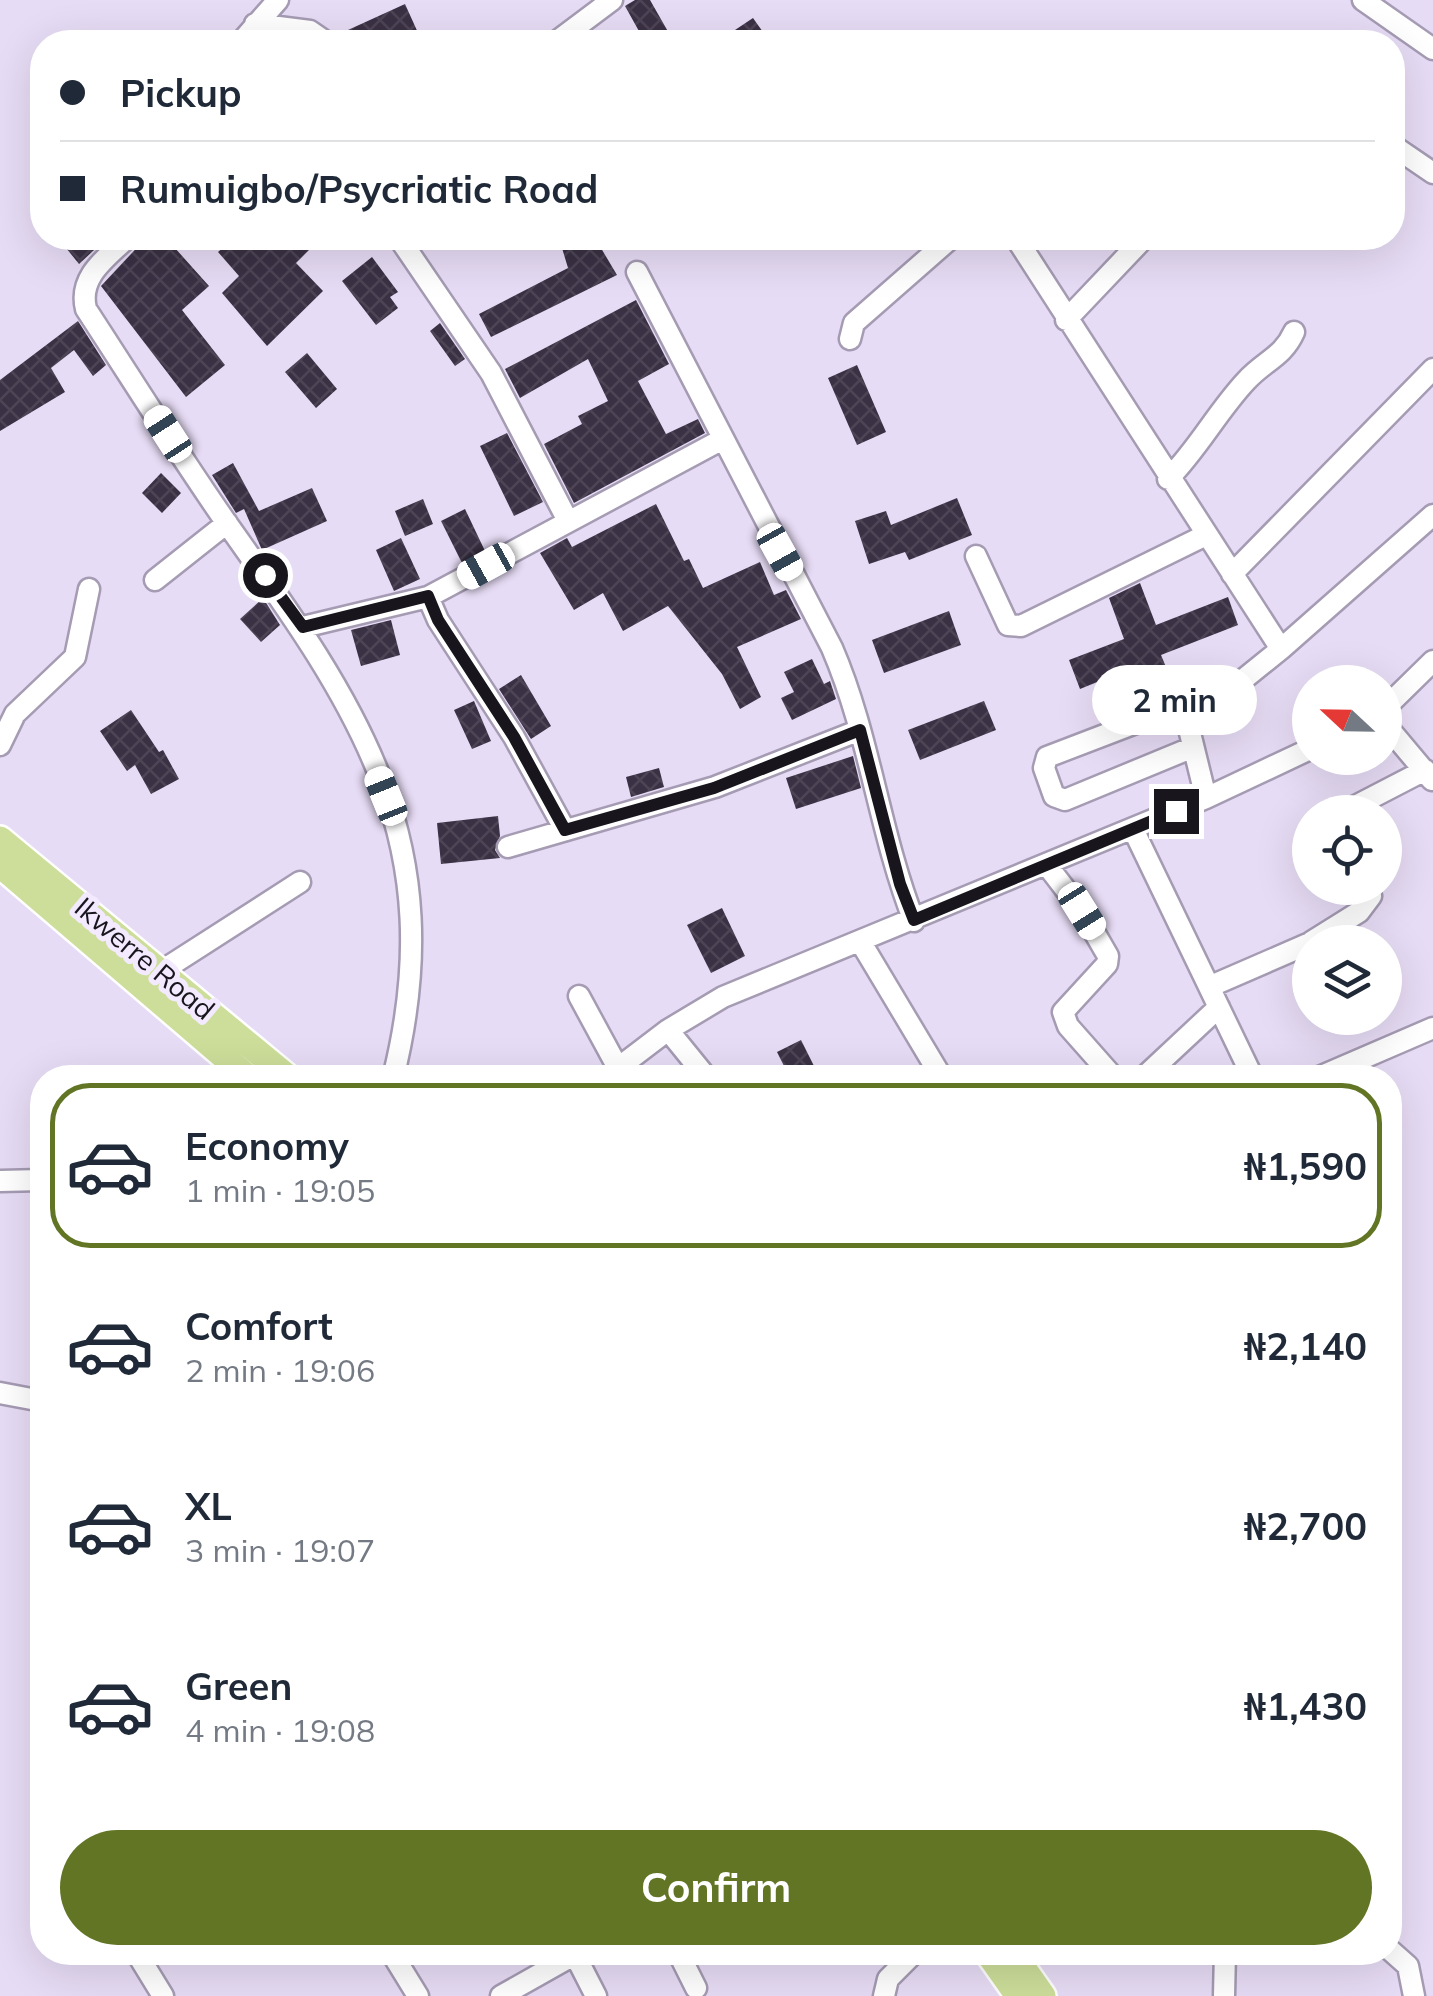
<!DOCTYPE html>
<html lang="en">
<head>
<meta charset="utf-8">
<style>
	body { margin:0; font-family:Mulish,sans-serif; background:#f6f6f7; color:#1f2937; height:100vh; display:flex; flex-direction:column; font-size:38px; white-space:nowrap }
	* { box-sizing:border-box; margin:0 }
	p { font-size:32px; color:#747a83 }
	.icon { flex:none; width:55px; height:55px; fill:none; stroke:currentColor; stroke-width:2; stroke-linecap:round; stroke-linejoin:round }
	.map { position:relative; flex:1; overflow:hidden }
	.details { position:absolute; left:30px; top:1065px; width:1372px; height:900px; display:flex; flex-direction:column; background:#fff; border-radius:40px; box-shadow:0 10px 40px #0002 }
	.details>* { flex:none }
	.top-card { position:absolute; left:30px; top:30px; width:1375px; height:220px; border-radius:40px; box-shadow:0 10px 40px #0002; display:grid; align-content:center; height:220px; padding:0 30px; background:#fff }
	.needle { width:65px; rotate:292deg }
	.buttons { position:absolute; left:1292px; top:665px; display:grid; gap:20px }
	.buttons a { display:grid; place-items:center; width:110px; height:110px; border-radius:50%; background:#fff; box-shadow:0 10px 40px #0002; font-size:50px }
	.end { position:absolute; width:45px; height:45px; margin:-22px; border:12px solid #19151d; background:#fff; box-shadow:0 0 0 5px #fff }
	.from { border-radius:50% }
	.bubble { position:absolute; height:70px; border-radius:35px; background:#fff; box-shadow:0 10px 40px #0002; font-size:32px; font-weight:700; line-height:70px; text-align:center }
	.car { position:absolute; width:30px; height:60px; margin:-30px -15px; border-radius:12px; box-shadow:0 0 8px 2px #0007; background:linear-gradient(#fff 24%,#345 0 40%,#fff 0 76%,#345 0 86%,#fff 0) }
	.top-card b { display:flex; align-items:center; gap:35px; height:95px; font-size:38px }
	.top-card b+b { border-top:2px solid #e0e1e3 }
	.top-card i { width:25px; height:25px; background:#1f2937 }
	ul { padding:18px 0 0; list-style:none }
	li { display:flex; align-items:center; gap:30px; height:165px; margin:0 20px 15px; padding:0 10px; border:5px solid transparent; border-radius:40px }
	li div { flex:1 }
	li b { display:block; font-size:38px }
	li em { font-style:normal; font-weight:700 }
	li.active { border-color:#617524 }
	li>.icon { width:90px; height:90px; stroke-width:1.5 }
	.button { display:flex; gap:20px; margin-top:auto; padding:20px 30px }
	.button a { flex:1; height:115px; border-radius:60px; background:#617524; color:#fff; font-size:40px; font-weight:700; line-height:115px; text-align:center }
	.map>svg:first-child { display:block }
</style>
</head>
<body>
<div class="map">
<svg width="1433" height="1996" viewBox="0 0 1433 1996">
	<defs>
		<pattern id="building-cross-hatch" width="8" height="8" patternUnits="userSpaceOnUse" patternTransform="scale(2.5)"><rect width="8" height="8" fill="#3a3144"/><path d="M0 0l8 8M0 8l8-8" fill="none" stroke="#4d4556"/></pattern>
	</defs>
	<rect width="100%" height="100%" fill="#e7dcf5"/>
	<path fill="url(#building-cross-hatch)" d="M635,0H650L674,42H645L625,6Z
		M405,4L419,35L403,42H340L337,35Z
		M753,18L770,42H717Z
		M58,238H107L79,264Z
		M146,238H166L209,286L182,310L225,365L186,397L101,286Z
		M234,238H321L296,263L323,291L267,346L222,293L239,276L218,252Z
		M559,238H595L617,275L491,337L479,314L568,268Z
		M372,257L398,292L390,297L398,308L376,325L342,281Z
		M636,300L669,364L638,381L666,434L698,419L705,433L574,503L544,444L582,424L578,416L608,401L588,359L520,398L505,369Z
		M78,321L106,365L93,376L74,350L51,368L65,392L0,431V380Z
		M440,323L465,359L455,366L430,331Z
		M307,353L337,389L316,408L285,372Z
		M857,365L886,432L857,445L828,378Z
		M507,433L543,502L514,516L480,446Z
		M233,463L259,511L312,488L327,521L262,550L244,509L236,513L212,475Z
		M161,473L181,493L162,513L142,493Z
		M957,498L972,535L909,560L905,552L869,564L855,521L886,511L891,525Z
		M423,499L433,524L405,536L395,511Z
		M656,504L684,561L689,559L703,588L760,562L774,595L786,590L801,619L737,647L761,697L740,709L722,674L668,606L623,631L603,593L574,610L540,553L567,538L572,547Z
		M465,509L485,551L462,563L441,521Z
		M401,538L420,579L394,591L376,550Z
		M1140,583L1156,625L1228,597L1238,625L1161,655L1171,679L1143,690L1134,667L1080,689L1069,660L1124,639L1109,598Z
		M263,598L280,625L261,642L240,619Z
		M949,611L961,645L884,673L872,640Z
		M391,620L400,655L361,666L351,630Z
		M812,659L824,684L830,681L836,699L792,720L781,698L794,692L784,672Z
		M521,675L551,726L531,739L499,689Z
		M474,701L491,741L472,749L454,710Z
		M984,701L996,730L920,760L908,730Z
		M131,710L159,752L163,750L179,779L151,794L135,765L127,771L100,731Z
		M853,756L861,788L796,809L786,778Z
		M659,768L664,787L631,797L626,777Z
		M498,816L500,836L495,850L500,858L441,864L437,823Z
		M722,908L745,956L711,973L687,925Z
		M801,1040L820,1078H790L777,1052Z"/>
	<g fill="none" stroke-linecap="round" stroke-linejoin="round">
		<defs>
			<path id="minor" d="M1363,0L1433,49
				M255,24L310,31L326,42
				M241,42L278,0
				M556,42L612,0
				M1392,145L1433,173
				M127,238C106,258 78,277 86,309C133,381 179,455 228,525C359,709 452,841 393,1078
				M399,238L491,373L568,521
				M1016,238L1281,649L1433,515
				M637,272L832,648C870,736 879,832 914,921
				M1066,320L1144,238
				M850,339L854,323L951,238
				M1168,479C1198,449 1217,412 1246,381C1264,361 1283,357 1294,332
				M976,556L1008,625L1021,626L1206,535
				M1232,574L1433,369
				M155,580L227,523
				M428,597L438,620L514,737L565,830
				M303,627L428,597L723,439
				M1175,708L1047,757L1044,768L1054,796L1065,800L1191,748
				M1385,708L1433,661
				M1385,724L1432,780
				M0,745L15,714L75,657L89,589
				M1206,798L1190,733L1198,716L1281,649
				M1344,812L1425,770
				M1133,829L1253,1078
				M508,847L715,787L860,730
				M1046,864L1082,911L1108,956L1107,964L1063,1012L1068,1026L1114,1078
				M860,941L942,1078
				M1311,942L1359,912L1371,896L1368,888
				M160,972L300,882
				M1211,986L1310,943
				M579,996L618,1068
				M668,1030L707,1078
				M605,1078L668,1030L723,997L1206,798L1310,749
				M1143,1078L1219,1007
				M1317,1078L1433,1028
				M0,1181L42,1180
				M0,1393L42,1401
				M1390,1950L1408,1966L1414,1996
				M136,1952L163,1996
				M391,1952L418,1996
				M678,1952L696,1988
				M575,1955L596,1996
				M501,1996L579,1952
				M884,1996L888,1979L915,1952
				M1224,1996L1225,1952"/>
			<path id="major" d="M0,839L289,1078
				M0,865L249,1078
				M987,1952L1018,1996
				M1012,1952L1043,1996"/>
		</defs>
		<use href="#minor" stroke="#a59bb3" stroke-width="25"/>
		<use href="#major" stroke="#fff" stroke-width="30"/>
		<use href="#minor" stroke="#fff" stroke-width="20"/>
		<use href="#major" stroke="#cdde9a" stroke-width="25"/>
	</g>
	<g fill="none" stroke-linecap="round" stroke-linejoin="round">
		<path stroke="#19151d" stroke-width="12" d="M265,575L303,627L428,596L438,620L514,737L565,830L714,788L860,730L900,884L914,920L1176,811"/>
	</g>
	<g text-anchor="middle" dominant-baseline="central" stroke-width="10" stroke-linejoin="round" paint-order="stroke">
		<g font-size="28" fill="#19151d" stroke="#f3eaff">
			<text transform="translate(145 958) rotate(40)">Ikwerre Road</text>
		</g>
	</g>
</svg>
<div class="buttons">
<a><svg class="needle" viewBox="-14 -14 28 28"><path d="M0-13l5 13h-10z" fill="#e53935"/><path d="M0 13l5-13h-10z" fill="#747a83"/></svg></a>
<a><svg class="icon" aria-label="locate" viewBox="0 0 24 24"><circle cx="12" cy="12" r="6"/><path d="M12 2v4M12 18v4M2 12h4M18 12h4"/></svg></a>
<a><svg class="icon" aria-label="layers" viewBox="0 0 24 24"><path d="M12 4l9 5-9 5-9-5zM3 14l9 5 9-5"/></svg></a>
</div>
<i class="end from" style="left:265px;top:575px"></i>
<i class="end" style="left:1176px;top:811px"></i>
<div class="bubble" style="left:1092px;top:665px;width:165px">2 min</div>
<i class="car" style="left:168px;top:434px;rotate:327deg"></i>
<i class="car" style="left:780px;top:552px;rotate:151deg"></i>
<i class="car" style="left:486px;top:566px;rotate:241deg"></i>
<i class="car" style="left:386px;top:796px;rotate:338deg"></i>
<i class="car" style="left:1082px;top:911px;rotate:148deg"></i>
<div class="top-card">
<b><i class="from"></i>Pickup</b>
<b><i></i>Rumuigbo/Psycriatic Road</b>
</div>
<section class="details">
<ul>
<li class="active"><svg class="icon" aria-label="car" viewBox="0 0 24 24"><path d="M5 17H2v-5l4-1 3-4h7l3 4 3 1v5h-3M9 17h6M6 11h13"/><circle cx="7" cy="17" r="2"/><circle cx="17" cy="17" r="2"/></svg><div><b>Economy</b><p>1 min · 19:05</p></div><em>₦1,590</em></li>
<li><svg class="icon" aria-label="car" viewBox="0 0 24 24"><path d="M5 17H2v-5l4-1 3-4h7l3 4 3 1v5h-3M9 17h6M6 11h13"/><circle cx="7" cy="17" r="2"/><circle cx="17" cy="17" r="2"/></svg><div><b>Comfort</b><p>2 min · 19:06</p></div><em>₦2,140</em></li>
<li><svg class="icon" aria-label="car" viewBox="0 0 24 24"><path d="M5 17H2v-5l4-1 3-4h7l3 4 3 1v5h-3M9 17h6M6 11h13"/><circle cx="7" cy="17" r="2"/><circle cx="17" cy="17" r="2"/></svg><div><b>XL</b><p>3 min · 19:07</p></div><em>₦2,700</em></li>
<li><svg class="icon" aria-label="car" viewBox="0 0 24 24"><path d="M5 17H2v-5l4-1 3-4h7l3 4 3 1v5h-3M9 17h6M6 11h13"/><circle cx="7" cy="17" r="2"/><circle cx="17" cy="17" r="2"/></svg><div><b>Green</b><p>4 min · 19:08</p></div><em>₦1,430</em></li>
</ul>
<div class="button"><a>Confirm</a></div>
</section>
</div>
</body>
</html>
